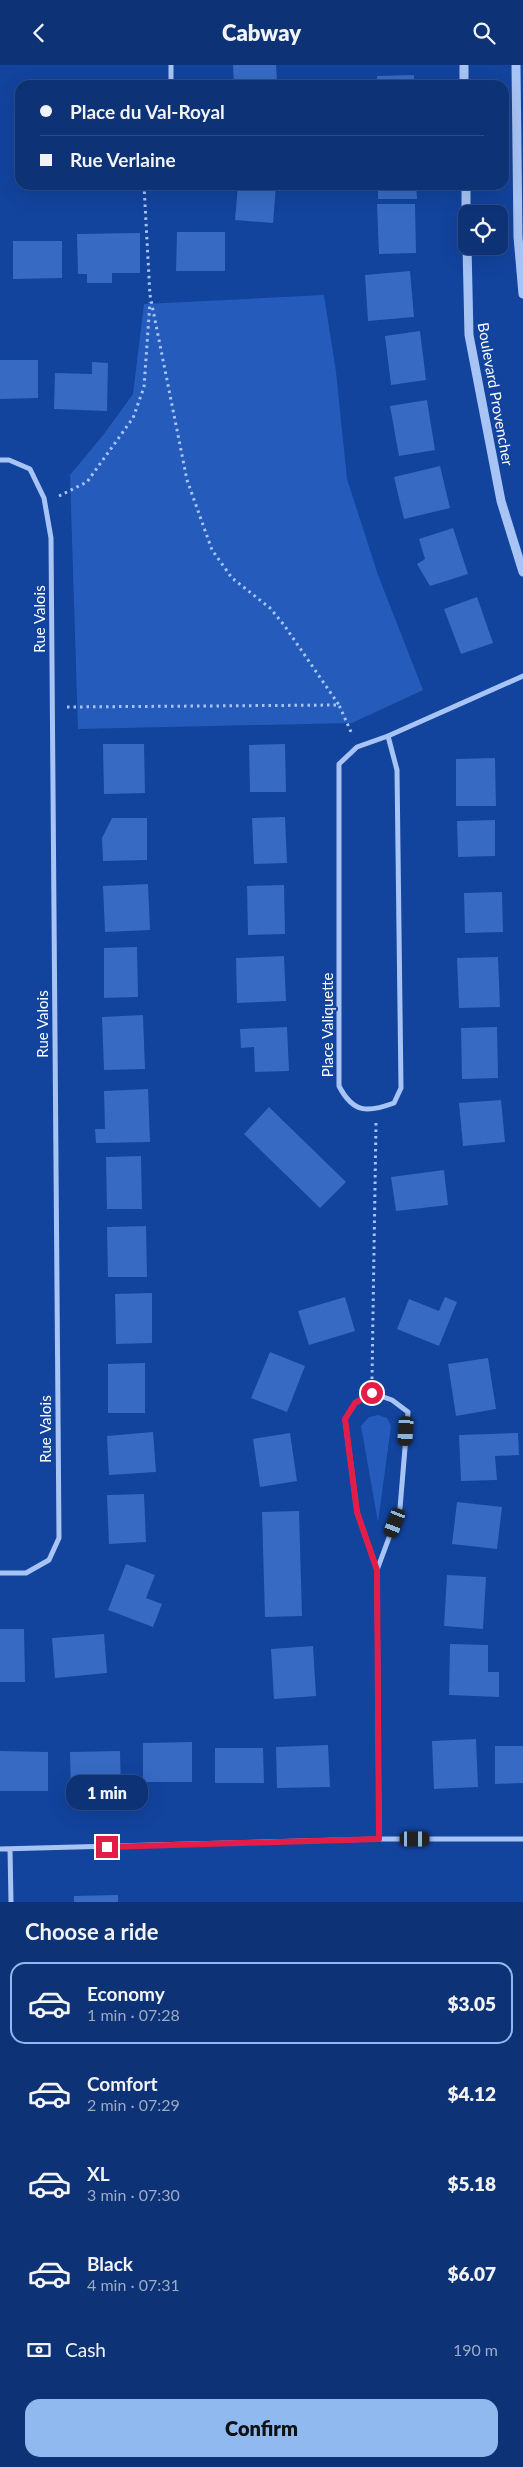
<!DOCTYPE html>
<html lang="en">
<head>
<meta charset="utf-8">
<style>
	body { margin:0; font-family:Lato,sans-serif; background:#173a7b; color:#f1f3f6; height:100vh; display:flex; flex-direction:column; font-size:19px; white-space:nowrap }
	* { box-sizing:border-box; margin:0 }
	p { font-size:16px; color:#9baac5 }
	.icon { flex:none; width:28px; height:28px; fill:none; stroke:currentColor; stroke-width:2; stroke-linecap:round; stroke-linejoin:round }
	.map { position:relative; height:1837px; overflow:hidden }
	.details { display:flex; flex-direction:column; background:#0e3276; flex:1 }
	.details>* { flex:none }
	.banner { position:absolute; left:15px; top:15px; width:494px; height:110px; border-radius:15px; box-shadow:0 5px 20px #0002,0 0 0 1px #2e4d88; display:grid; align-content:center; height:110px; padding:0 25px; background:#0e3276 }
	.tools { position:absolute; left:458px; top:140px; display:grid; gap:10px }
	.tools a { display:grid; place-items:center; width:50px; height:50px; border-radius:10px; background:#0e3276; box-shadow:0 5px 20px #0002,0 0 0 1px #2e4d88; font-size:25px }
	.end { position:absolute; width:22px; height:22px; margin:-11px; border:6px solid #e11d48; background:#fff; box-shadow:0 0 0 2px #fff }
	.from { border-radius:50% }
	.bubble { position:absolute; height:35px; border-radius:15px; background:#0e3276; box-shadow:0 5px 20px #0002,0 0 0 1px #2e4d88; font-size:16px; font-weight:800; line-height:35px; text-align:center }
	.car { position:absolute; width:15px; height:30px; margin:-15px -8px; border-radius:6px; box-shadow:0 0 4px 1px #0007; background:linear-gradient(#222 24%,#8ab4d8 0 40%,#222 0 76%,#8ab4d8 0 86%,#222 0) }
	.banner b { display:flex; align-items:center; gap:18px; height:48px; font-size:19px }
	.banner b+b { border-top:1px solid #2e4d88 }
	.banner i { width:12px; height:12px; background:#f1f3f6 }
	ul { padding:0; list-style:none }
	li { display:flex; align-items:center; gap:15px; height:82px; margin:0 10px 8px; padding:0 15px; border:2px solid transparent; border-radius:15px }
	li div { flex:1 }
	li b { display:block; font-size:19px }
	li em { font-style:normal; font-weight:800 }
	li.on { border-color:#90b9f0 }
	li>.icon { width:45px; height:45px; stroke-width:1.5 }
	h2 { padding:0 25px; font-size:22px; line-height:60px }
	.pay { display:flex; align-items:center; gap:12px; height:55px; padding:0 25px; font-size:19px }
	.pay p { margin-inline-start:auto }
	.cta { display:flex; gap:10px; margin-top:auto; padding:10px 25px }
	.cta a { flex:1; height:58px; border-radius:15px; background:#90b9f0; color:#111; font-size:20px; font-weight:800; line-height:58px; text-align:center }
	header { display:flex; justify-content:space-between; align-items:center; height:65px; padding:0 25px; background:#0e3276; font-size:22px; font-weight:800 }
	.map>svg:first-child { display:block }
</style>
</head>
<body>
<header><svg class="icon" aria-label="back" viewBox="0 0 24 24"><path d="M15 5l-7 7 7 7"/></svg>Cabway<svg class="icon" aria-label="search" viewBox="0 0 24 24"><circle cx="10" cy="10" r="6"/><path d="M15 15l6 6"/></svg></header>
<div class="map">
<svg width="523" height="1837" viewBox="0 0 523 1837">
	<rect width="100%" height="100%" fill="#12439d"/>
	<path fill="#255cbb" d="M324,230L336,307L347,414L378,510L423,625L352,658L78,664L70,410L104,369L133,329L144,239Z
		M378,1350L387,1353L391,1361L378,1457L361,1361L369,1352Z"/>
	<path fill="#366ac3" d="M233,0H276L277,18L234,20Z
		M414,10V20H377V11Z
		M238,120H276L273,158L235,155Z
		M378,120H416L417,134H378Z
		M377,139H415L416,188L379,189Z
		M177,167H225V206H176Z
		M140,168V208H112V218H87V209H78L77,169Z
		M13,176H62V213L13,214Z
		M410,206L414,252L368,256L365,210Z
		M420,266L426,315L391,320L385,271Z
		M0,295H38V333L0,334Z
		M92,297L108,298L107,346L54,344L55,308L92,309Z
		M427,335L435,385L399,391L390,341Z
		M440,401L450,443L404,454L394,412Z
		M453,463L468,509L430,521L417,499L425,494L419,474Z
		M477,532L493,578L461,589L444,544Z
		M103,679H144L145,728L104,729Z
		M285,679L286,727H250L249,680Z
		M495,693L496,741H456V694Z
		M285,752L287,798L254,799L252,753Z
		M112,753H147V795L103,796L102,773Z
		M495,755V791L458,792L457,756Z
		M148,819L150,865L105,867L103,821Z
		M284,820L285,869L248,870L247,821Z
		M502,827L503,867L465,868L464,828Z
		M137,882L138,932L104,933V883Z
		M284,891L286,936L237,938L236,893Z
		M498,892L500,942L459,943L457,893Z
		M143,950L145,1004L104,1005L102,952Z
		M287,962L289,1006L255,1007L254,982L241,983L240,964Z
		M497,962L498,1013L462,1014L461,963Z
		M148,1024L150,1077L96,1078L95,1064H105L104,1026Z
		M501,1035L505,1077L463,1081L459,1038Z
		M269,1042L346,1117L320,1143L244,1069Z
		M141,1091L142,1144H107L106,1092Z
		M444,1105L448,1140L396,1146L391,1112Z
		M146,1161L147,1212H108L107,1162Z
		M152,1228V1278L116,1279L115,1229Z
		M345,1232L355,1266L309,1280L298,1246Z
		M445,1232L457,1237L439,1281L397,1264L409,1234L439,1246Z
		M270,1287L305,1301L287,1347L251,1333Z
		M488,1293L496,1344L456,1351L448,1299Z
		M145,1298V1348H108V1299Z
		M153,1367L156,1407L109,1410L107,1371Z
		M290,1368L297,1416L260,1422L253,1374Z
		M518,1368L519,1390L495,1391L497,1415L461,1416L459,1370Z
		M144,1429L146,1477L109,1479L107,1430Z
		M457,1437L502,1442L497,1484L452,1479Z
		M299,1446L302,1551L265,1552L262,1447Z
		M126,1499L155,1510L146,1533L162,1539L153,1562L108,1545Z
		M447,1510L486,1512L483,1564L444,1561Z
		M0,1564H24L25,1617H0Z
		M104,1569L107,1608L55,1613L52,1573Z
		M450,1579L488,1580V1607H499V1632L449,1630Z
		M313,1581L316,1631L274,1634L271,1584Z
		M476,1674L478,1722L434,1724L432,1676Z
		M192,1677V1717H143V1678Z
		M328,1680L330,1722L277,1723L276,1682Z
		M495,1681H523V1718L495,1719Z
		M215,1683H263L264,1718H215Z
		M0,1686L48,1687V1726H0Z
		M120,1686L121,1724L71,1726L70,1687Z
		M118,1830V1837H74V1831Z"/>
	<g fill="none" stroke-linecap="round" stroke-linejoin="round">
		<path stroke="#a8c4f4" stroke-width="3" stroke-dasharray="2.5 4" stroke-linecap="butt" d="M144,120L150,231
			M150,230L187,415L212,485L232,513L270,543L284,560L339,640
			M59,431L87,417L133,353L144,322L150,237
			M67,642L339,640L351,667
			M372,1314L376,1058"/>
		<path stroke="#a8c4f4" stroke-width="5" d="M171,0V20
			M164,20L171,17
			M0,395H9L30,404L44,433L51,473L59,1473L49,1495L26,1508H0
			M388,671L397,705L401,1023L394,1038C367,1048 353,1048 339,1021V699L357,682L388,671L523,611
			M377,1505L400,1443L408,1347L392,1335L372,1328L355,1338L345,1354L357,1447L377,1505L379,1774
			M0,1784L379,1774H523
			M10,1784L11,1837"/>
		<path stroke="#a8c4f4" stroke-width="9" d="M464,0V20
			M516,0L518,172L523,229
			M466,120V151
			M467,181L469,270L501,436L523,507"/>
	</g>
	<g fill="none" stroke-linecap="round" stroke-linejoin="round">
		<path stroke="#e11d48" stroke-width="6" d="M107,1782L379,1774L377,1505L357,1447L345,1354L355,1338L372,1328"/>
	</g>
	<g text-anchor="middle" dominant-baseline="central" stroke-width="4" stroke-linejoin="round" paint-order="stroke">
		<g font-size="15" fill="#fff" stroke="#12439d">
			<text transform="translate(496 329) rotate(80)">Boulevard Provencher</text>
			<text transform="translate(39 554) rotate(-90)">Rue Valois</text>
			<text transform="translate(42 959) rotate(-90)">Rue Valois</text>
			<text transform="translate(327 960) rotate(-90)">Place Valiquette</text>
			<text transform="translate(45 1364) rotate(-90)">Rue Valois</text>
		</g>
	</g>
</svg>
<div class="tools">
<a><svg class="icon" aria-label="locate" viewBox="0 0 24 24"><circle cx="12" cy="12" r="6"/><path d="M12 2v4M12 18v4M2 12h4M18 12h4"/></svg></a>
</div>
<i class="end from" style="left:372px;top:1328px"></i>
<i class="end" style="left:107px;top:1782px"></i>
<div class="bubble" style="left:66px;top:1710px;width:82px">1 min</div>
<i class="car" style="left:406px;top:1366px;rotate:184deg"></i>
<i class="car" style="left:395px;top:1458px;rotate:201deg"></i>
<i class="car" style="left:415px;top:1774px;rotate:90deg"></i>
<div class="banner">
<b><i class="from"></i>Place du Val-Royal</b>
<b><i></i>Rue Verlaine</b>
</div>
</div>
<section class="details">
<h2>Choose a ride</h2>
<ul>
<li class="on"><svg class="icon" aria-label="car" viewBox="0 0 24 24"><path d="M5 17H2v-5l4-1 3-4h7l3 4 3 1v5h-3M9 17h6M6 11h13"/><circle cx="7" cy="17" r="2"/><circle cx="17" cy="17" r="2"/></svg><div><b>Economy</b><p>1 min · 07:28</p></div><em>$3.05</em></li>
<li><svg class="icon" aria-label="car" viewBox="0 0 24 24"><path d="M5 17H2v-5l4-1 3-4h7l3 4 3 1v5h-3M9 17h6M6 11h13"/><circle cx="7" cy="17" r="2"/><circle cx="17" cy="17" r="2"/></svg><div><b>Comfort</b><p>2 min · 07:29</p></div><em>$4.12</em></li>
<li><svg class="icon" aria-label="car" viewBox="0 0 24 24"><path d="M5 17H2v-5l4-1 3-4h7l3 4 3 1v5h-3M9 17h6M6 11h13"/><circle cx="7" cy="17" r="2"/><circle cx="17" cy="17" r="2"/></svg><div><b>XL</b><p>3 min · 07:30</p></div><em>$5.18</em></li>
<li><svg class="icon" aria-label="car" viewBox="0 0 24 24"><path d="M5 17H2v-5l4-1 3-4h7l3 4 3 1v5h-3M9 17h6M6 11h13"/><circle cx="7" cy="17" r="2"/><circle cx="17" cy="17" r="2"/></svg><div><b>Black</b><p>4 min · 07:31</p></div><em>$6.07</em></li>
</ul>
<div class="pay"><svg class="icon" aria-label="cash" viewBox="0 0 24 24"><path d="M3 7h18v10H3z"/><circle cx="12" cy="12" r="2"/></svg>Cash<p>190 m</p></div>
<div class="cta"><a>Confirm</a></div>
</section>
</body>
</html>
